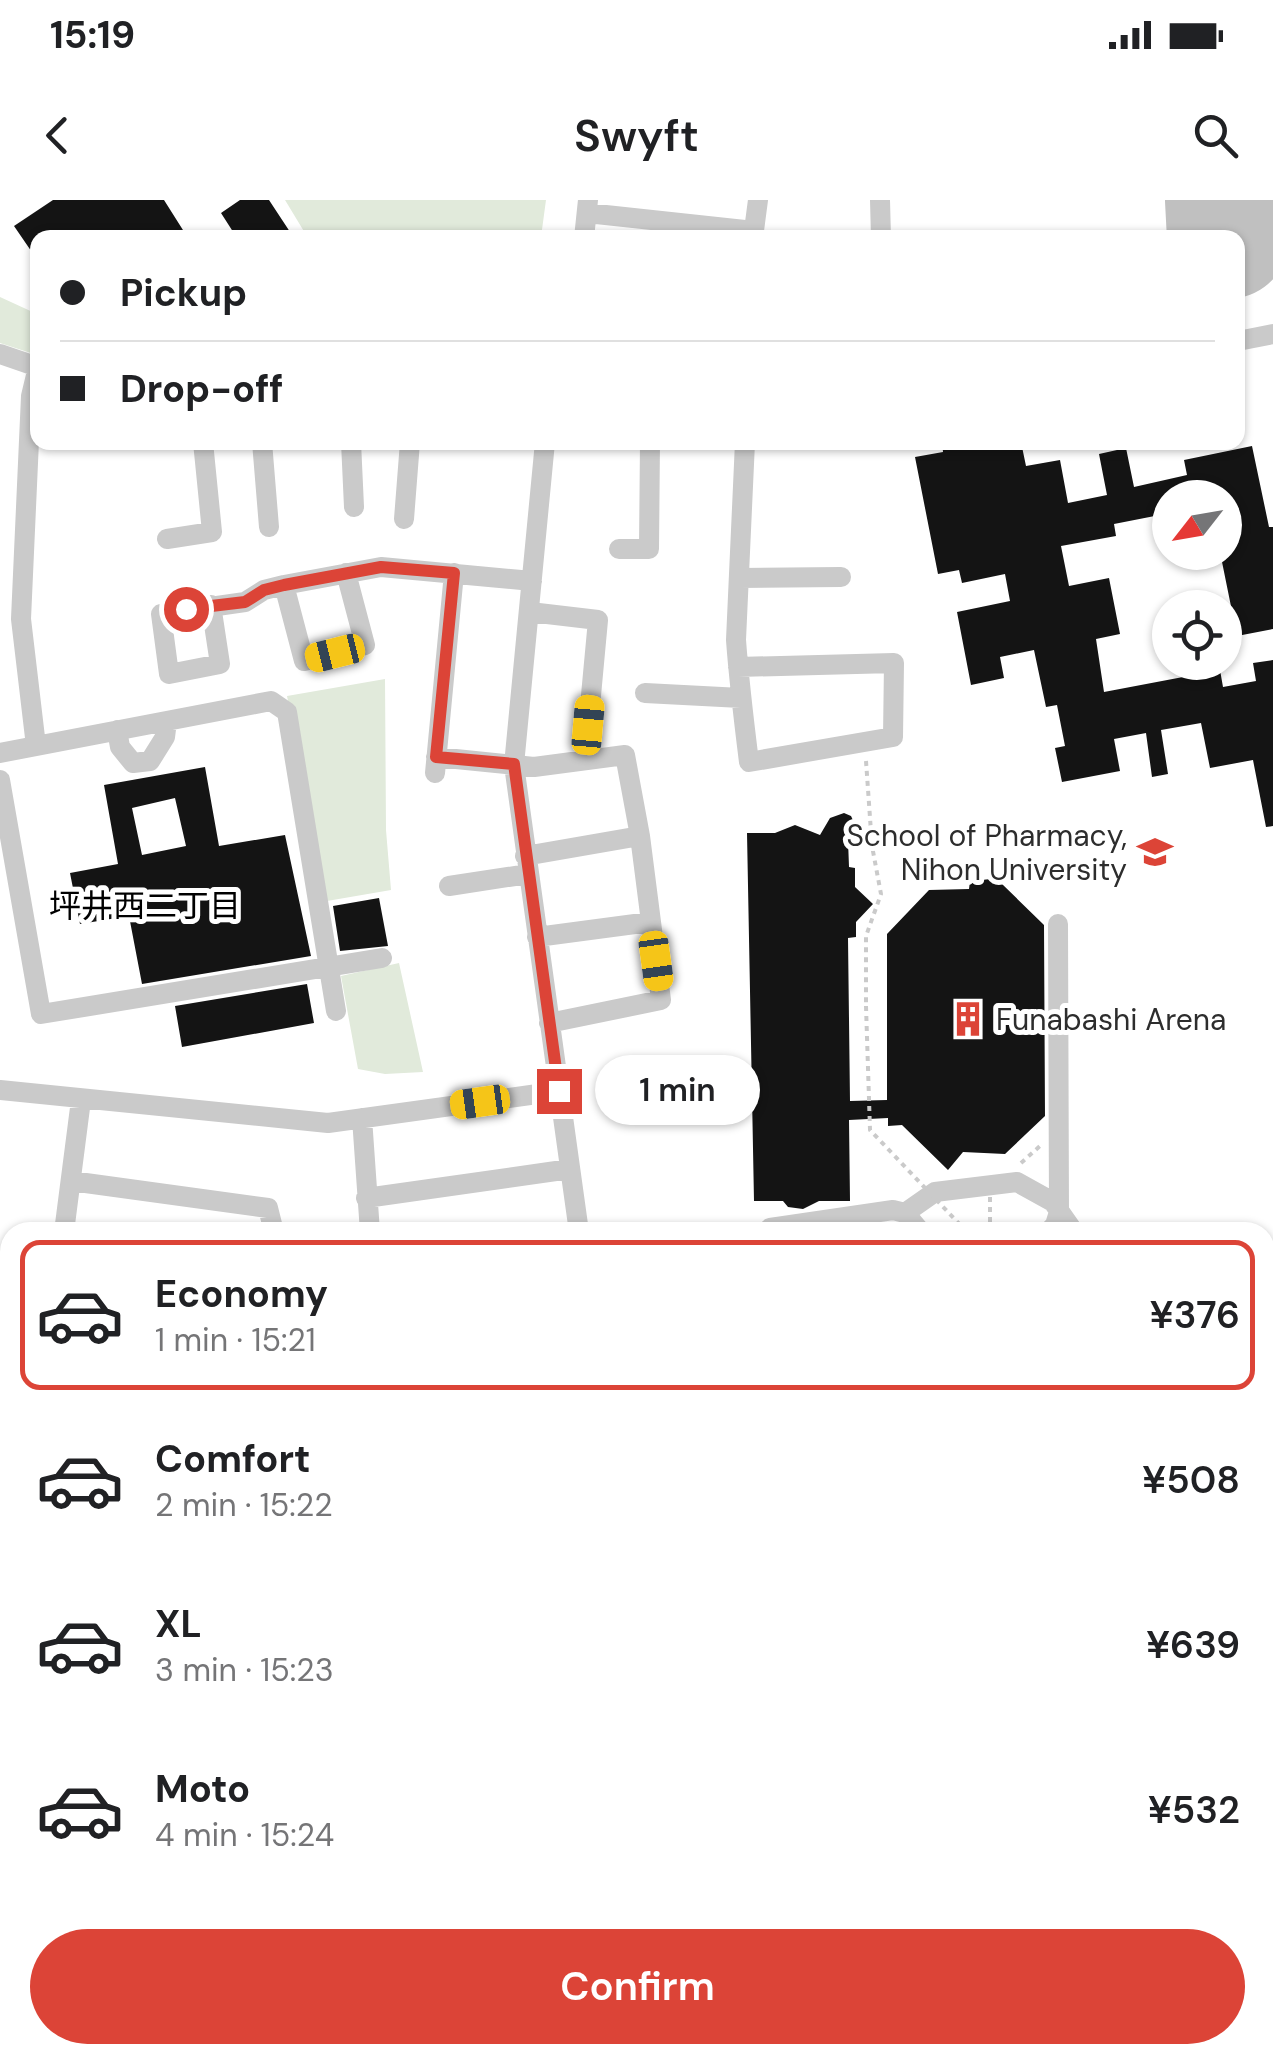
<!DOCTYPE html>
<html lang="en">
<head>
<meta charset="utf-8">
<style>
	body { margin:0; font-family:"DM Sans","Noto Sans JP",sans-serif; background:#f2f2f2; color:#202124; height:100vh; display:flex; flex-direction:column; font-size:38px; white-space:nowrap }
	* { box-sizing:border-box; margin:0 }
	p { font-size:32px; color:#757577 }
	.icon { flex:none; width:55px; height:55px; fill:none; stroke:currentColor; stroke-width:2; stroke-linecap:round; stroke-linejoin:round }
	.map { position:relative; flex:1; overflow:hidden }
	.drawer { position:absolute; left:0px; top:1022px; width:1275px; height:842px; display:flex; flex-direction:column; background:#fff; border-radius:30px 30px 0 0; box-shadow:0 2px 8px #0004 }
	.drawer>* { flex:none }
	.top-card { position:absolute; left:30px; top:30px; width:1215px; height:220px; border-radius:20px; box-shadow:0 2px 8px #0004; display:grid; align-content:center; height:220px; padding:0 30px; background:#fff }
	.needle { width:65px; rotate:239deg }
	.fabs { position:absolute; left:1152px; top:280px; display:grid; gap:20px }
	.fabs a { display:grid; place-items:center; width:90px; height:90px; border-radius:50%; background:#fff; box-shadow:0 2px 8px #0004; font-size:50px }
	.end { position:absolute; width:45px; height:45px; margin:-22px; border:12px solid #dc4437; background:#fff; box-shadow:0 0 0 5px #fff }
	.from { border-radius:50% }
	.bubble { position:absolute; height:70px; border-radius:35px; background:#fff; box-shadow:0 2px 8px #0004; font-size:32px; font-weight:600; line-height:70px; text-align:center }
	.car { position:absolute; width:30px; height:60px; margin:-30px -15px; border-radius:12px; box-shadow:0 0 8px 2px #0007; background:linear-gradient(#f5c518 24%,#345 0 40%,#f5c518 0 76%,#345 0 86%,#f5c518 0) }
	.top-card b { display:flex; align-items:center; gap:35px; height:95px; font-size:38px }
	.top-card b+b { border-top:2px solid #e0e0e0 }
	.top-card i { width:25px; height:25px; background:#202124 }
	ul { padding:18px 0 0; list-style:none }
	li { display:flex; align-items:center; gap:30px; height:150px; margin:0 20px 15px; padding:0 10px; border:5px solid transparent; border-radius:20px }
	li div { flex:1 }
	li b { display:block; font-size:38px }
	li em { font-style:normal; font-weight:600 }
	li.active { border-color:#dc4437 }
	li>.icon { width:90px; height:90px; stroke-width:1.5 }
	.button { display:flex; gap:20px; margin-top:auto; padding:20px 30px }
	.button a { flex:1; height:115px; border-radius:60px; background:#dc4437; color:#fff; font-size:40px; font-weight:600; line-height:115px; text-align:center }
	.status { display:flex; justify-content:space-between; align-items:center; height:70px; padding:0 50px; background:#fff; direction:ltr }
	.status svg { height:28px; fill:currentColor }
	header { display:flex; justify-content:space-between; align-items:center; height:130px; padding:0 30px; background:#fff; font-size:45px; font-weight:600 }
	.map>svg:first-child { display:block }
</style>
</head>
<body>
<div class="status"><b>15:19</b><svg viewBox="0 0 49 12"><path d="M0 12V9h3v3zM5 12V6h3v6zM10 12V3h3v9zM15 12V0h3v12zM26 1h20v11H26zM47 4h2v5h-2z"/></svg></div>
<header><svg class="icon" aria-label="back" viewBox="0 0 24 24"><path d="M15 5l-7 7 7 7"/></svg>Swyft<svg class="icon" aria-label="search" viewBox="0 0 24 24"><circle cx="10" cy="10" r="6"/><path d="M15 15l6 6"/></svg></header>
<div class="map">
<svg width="1273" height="1864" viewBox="0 0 1273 1864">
	<rect width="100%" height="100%" fill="#fff"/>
	<path fill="#e1eadb" d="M285,0H546L541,37L308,38Z
		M0,97L37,114V155L0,143Z
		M385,479L386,630L391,690L327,701L287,496Z
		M399,763L423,872L385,874L358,869L341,776Z"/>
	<path fill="#c8d7e9" d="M1265,1175L1273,1176V1342L1265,1345Z"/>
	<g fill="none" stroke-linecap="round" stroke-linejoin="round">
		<path stroke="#c8d7e9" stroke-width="5" d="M0,1302L10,1299"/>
		<path stroke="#c0c0c0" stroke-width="122" d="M1226,0L1228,38"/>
	</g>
	<path fill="#141414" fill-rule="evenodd" d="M53,0H164L188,38H38V61L14,26Z
		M240,0H269L294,38H237L221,13Z
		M942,242H1021L1026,266L1060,260L1068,303L1107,295L1099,254L1126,248L1134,287L1187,275L1184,260L1252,246L1269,327H1273V429L1237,436L1220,352H1225V347L1228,346L1225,298H1170V313L1114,324L1116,336L1061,346L1069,386L1109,378L1120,434L1096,439L1104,492L1220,470L1223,487L1256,481L1253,463L1273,460V626L1266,627L1253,560L1210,568L1201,523L1161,530L1168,574L1152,577L1146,533L1114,539L1120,571L1062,582L1055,548L1065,546L1057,505L1046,507L1034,450L1000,457L1004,478L971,485L957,412L1010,401L1005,374L962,383L959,370L938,374L915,257L943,252Z
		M205,567L219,646L285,635L311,756L142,784L129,716L80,724L70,673L118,664L104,585ZM175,598L186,646L142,655L132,608Z
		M844,613L851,616L857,629L854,637L848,640L849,667L855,668V687L873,704L856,722V737L848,738L850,901L887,900V734L929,690L969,689L970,681L1002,678V684L1044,725L1045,916L1005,954L963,952L948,970L902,925L888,926V918L849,920L850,1001H819L803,1009L788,1007L783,1001H754L747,633H775L795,625L820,635L830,618Z
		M379,698L388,746L340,751L333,706Z
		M307,784L314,823L182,847L175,806Z"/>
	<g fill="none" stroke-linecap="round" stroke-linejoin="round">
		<path stroke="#cacaca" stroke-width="4" stroke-dasharray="5 5" stroke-linecap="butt" d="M866,561L872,646L881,694L866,736V806
			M1021,963L1040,946"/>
		<path stroke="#cacaca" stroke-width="20" d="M880,0L881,38
			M587,13L754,31
			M584,38L588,0
			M753,38L758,0
			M1238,141L1273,134
			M0,154L38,167L31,196L21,419L36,546
			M262,242L269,327
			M351,242L354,307
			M545,242L514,565L579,1032
			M404,319L410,242
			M167,339L212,332L203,242
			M619,349H649L650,242
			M740,378L841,377
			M284,385L304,461L365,445L346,373
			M211,405L220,464L169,474L161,414L245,402L264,390L284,385L381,367L532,381
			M530,412L598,420L585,560
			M738,467L894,463L893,537L749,562C744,522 739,481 736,440L745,242
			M645,493L741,498
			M117,530L120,547L133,563L150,561L165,537L167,521
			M0,553L271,501L287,512L336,811
			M436,557L534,567L625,555L640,636L661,800L549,823
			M435,573L454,373
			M0,580L41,814L382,758
			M525,656L640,636
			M449,686L528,674
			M537,737L650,722
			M0,890L328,923L559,891
			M362,918L370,1032
			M71,981L268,1008L274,1032
			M366,998L570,969
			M905,1013L920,1031L927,1032
			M770,1028L893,1010L905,1013L935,992L1017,982L1053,1002L1074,1032
			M64,1032L81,900
			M1048,1032L1055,1025L1059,1012L1058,724
			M1265,1143L1273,1145
			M0,1212L10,1207
			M1265,1363H1273
			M0,1441L4,1406
			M0,1464L10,1465
			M0,1535L10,1536
			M1265,1584L1273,1585
			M0,1603L10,1605
			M0,1672L10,1674
			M1265,1673L1273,1674
			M0,1741L10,1743
			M1265,1758L1273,1759
			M0,1828L10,1829
			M1265,1844H1273
			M149,1855L194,1864
			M838,1855V1864
			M1150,1855V1864
			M49,1864L52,1855
			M132,1864L135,1855
			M323,1864L324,1855
			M549,1864V1855
			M619,1864L620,1855
			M672,1864L746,1855
			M1238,1864L1239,1855"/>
		<path stroke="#cacaca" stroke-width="4" stroke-dasharray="5 5" stroke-linecap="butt" d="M866,806L870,930L967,1032
			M990,1032V974"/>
	</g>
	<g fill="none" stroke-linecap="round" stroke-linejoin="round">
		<path stroke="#dc4437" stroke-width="12" d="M186,409L245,402L264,390L284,385L381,367L454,373L436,557L514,564L559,891"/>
	</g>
	<defs>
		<symbol id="university-bare" viewBox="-9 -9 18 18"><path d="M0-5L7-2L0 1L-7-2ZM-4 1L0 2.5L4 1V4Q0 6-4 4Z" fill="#dc4437" stroke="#fff" stroke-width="2.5" paint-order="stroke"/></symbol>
		<symbol id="building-bare" viewBox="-9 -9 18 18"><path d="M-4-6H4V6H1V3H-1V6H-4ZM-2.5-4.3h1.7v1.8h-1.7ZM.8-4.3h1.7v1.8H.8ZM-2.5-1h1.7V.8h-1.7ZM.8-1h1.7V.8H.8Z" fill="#dc4437" stroke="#fff" stroke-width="2.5" paint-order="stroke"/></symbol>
	</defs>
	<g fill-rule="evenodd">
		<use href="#university-bare" x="1130" y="627" width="50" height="50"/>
		<use href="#building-bare" x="943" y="794" width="50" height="50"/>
	</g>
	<g text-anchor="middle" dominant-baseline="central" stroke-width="10" stroke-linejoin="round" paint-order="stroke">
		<g font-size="30" fill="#2d2d2d" stroke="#fff" text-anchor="end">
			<text x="1127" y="635">School of Pharmacy,<tspan x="1127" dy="34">Nihon University</tspan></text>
			<text x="996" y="819" text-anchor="start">Funabashi Arena</text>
		</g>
		<g font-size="32" fill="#000" stroke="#fff">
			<text x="145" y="706">坪井西二丁目</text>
		</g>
	</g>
</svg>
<div class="fabs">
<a><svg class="needle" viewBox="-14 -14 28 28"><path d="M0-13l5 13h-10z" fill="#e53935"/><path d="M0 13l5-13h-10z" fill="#757577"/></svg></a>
<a><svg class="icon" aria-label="locate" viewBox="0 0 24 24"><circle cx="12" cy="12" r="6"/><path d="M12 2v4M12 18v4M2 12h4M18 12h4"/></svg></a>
</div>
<i class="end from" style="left:186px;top:409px"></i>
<i class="end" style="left:559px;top:891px"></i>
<div class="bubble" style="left:595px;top:855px;width:165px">1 min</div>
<i class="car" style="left:335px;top:453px;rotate:256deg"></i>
<i class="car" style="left:588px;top:525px;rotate:5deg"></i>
<i class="car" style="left:656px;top:761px;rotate:172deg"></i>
<i class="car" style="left:480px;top:902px;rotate:262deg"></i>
<div class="top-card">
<b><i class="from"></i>Pickup</b>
<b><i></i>Drop-off</b>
</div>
<section class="drawer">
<ul>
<li class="active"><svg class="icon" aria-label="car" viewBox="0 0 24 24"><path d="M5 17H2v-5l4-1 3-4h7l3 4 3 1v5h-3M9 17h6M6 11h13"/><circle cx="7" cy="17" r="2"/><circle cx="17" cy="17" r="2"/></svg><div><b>Economy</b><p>1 min · 15:21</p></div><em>¥376</em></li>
<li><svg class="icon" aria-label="car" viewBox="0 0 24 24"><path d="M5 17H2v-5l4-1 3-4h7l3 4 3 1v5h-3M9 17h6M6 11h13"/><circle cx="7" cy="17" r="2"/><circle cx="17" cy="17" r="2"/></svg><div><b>Comfort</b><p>2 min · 15:22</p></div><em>¥508</em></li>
<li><svg class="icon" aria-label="car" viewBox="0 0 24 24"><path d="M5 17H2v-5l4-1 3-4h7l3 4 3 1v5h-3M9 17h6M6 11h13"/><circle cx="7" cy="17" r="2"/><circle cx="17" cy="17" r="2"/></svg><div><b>XL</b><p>3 min · 15:23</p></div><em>¥639</em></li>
<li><svg class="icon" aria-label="car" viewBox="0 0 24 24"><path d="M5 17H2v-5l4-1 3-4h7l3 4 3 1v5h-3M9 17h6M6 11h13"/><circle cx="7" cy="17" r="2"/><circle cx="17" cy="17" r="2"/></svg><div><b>Moto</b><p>4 min · 15:24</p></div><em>¥532</em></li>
</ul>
<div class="button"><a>Confirm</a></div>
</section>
</div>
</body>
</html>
